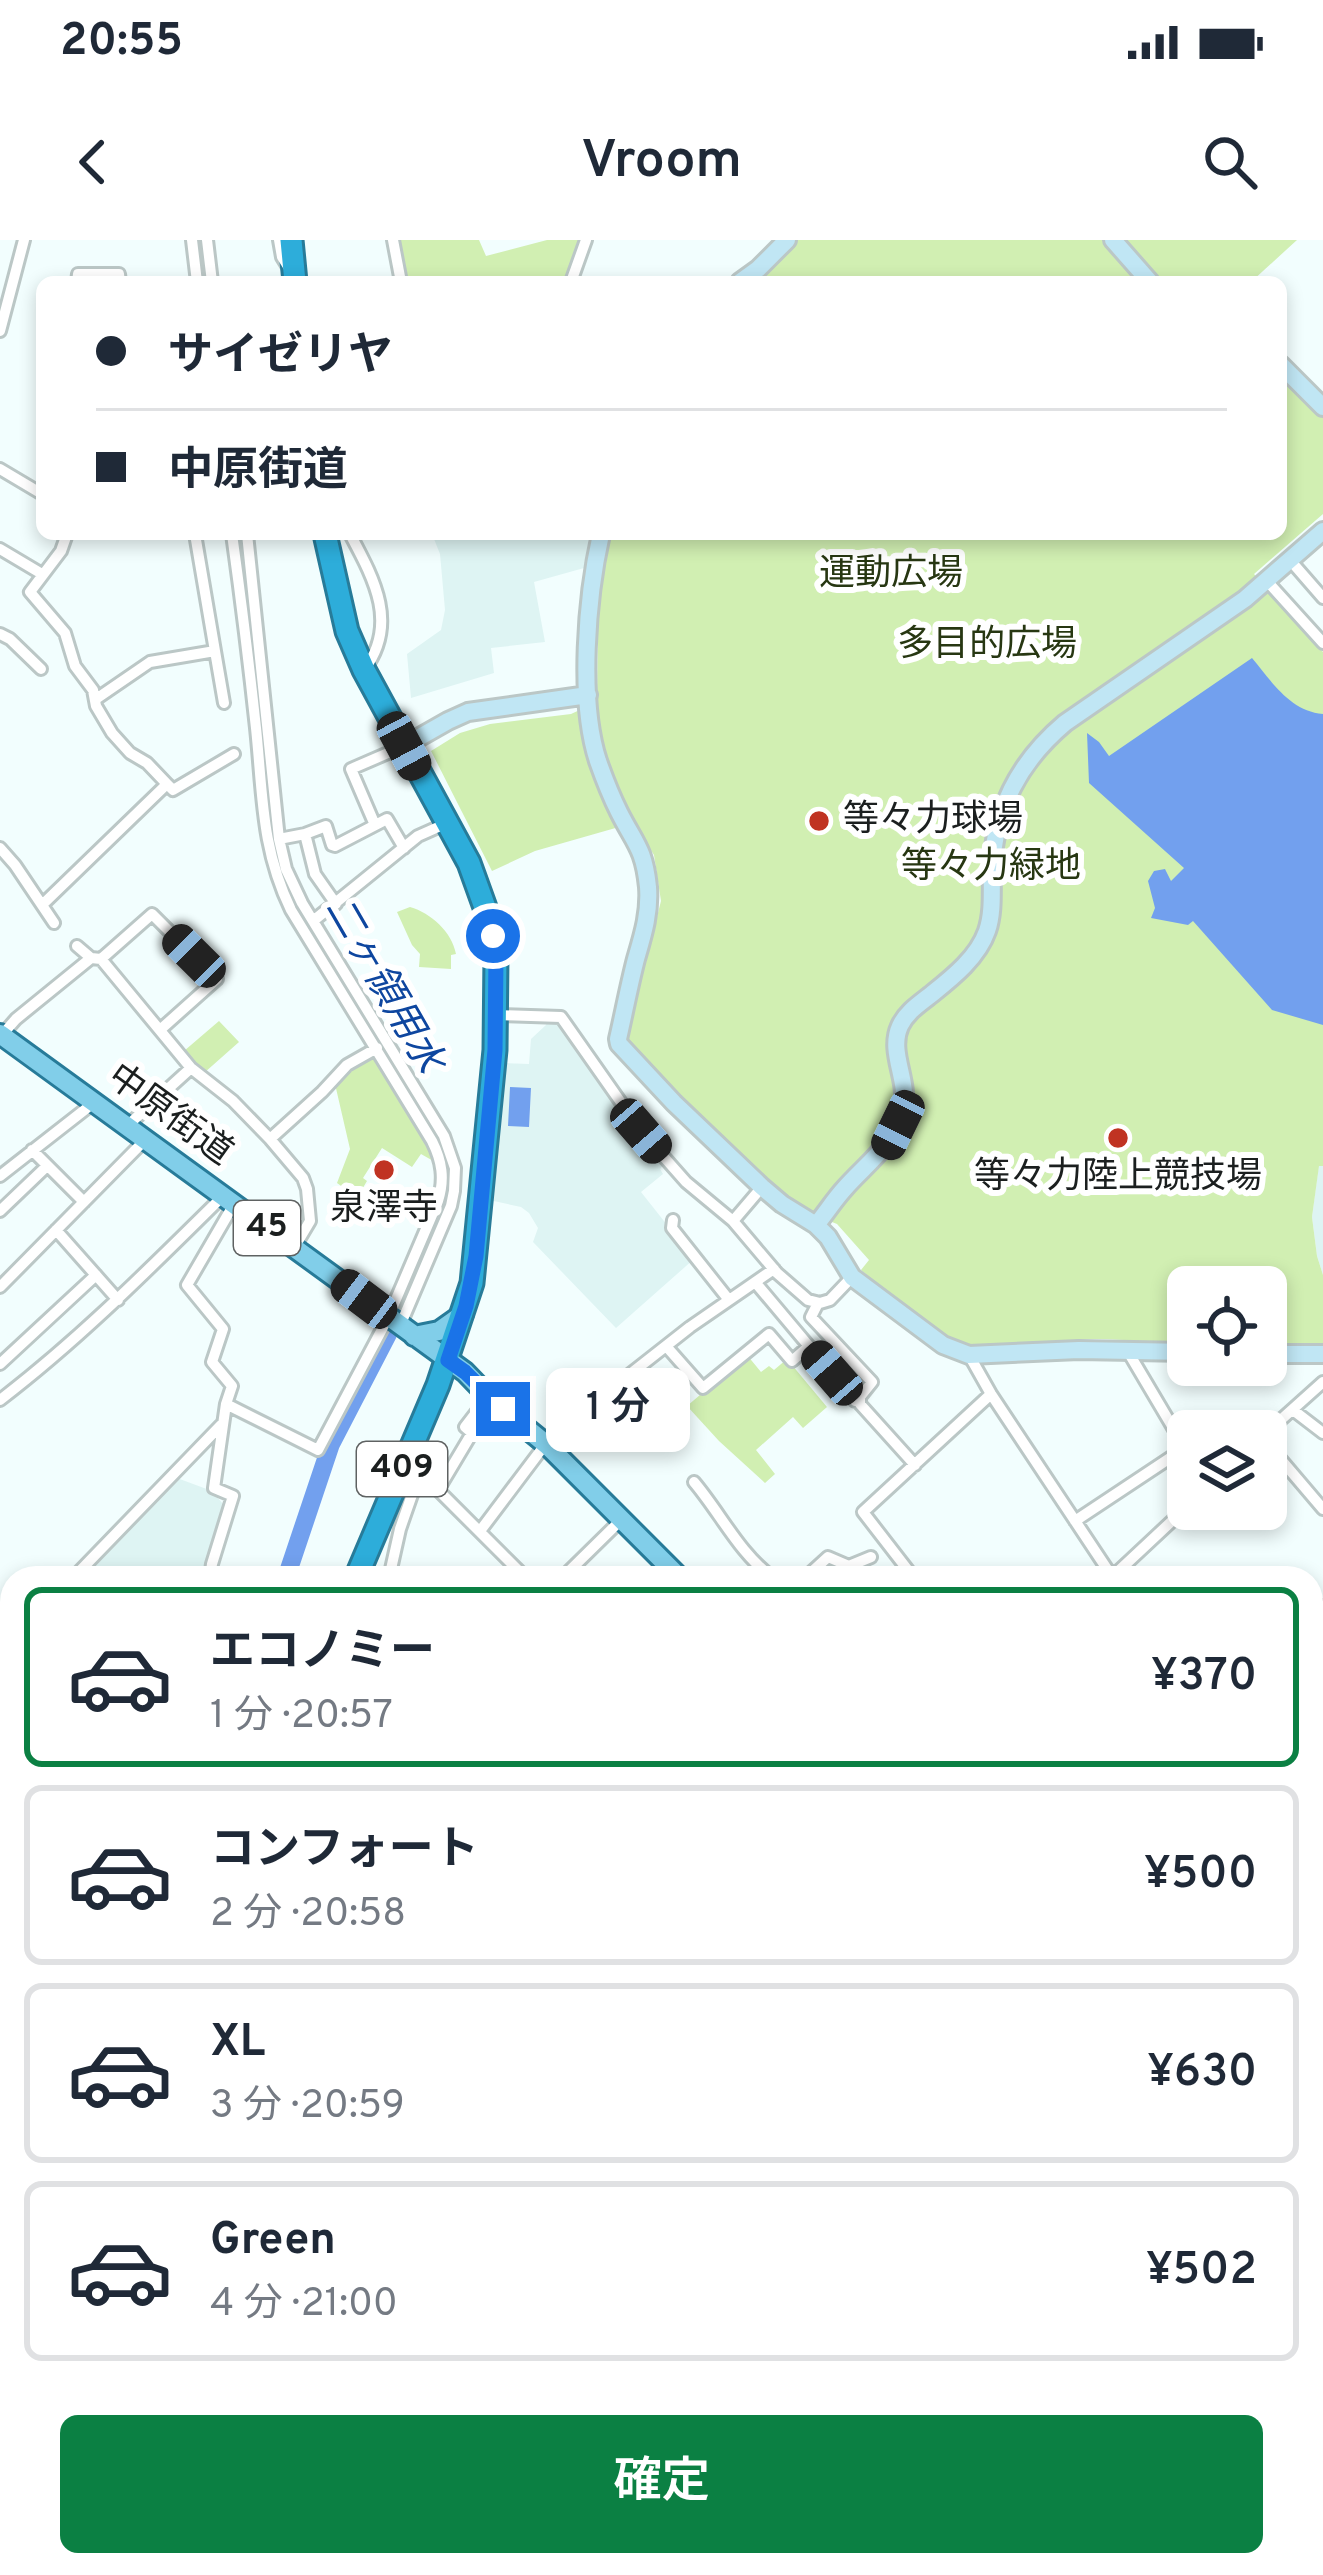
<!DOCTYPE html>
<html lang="ja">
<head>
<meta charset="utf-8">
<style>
	body { margin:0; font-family:Overpass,"Noto Sans JP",sans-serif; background:#f2f2f3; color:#1f2937; height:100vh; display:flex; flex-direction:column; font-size:45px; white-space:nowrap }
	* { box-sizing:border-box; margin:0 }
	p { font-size:39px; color:#747a83 }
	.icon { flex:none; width:66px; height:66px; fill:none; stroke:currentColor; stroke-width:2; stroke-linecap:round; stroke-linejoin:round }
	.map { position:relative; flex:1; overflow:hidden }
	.details { position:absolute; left:0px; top:1326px; width:1323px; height:1011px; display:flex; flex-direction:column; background:#fff; border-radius:36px 36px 0 0; box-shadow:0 6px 18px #0003 }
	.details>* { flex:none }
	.banner { position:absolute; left:36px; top:36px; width:1251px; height:264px; border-radius:18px; box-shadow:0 6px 18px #0003; display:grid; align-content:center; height:264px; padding:0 60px; background:#fff }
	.controls { position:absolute; left:1167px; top:1026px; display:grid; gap:24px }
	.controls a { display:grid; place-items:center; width:120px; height:120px; border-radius:18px; background:#fff; box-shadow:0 6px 18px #0003; font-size:60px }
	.end { position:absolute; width:54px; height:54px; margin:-27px; border:15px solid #1a73e8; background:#fff; box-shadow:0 0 0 6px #fff }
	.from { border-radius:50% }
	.bubble { position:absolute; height:84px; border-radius:18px; background:#fff; box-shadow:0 6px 18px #0003; font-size:39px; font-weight:600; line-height:84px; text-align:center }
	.car { position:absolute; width:36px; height:72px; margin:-36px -18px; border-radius:15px; box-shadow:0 0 9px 3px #0007; background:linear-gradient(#222 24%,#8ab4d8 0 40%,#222 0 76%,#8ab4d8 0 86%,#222 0) }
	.banner b { display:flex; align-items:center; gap:42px; height:114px; font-size:45px }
	.banner b+b { border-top:3px solid #e0e1e3 }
	.banner i { width:30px; height:30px; background:#1f2937 }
	ul { padding:21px 0 0; list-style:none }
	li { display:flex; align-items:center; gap:36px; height:180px; margin:0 24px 18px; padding:0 36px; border:6px solid #e0e1e3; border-radius:18px }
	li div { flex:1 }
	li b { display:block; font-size:45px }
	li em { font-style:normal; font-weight:600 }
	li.active { border-color:#0b8043 }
	li>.icon { width:108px; height:108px; stroke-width:1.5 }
	.button { display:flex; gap:24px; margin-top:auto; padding:24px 60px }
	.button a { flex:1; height:138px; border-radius:18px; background:#0b8043; color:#fff; font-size:48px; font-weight:600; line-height:138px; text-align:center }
	.status { display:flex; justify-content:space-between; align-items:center; height:84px; padding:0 60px; background:#fff; direction:ltr }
	.status svg { height:33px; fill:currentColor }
	header { display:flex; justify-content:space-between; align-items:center; height:156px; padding:0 60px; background:#fff; font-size:54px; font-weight:600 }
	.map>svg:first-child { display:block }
</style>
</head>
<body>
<div class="status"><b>20:55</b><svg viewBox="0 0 49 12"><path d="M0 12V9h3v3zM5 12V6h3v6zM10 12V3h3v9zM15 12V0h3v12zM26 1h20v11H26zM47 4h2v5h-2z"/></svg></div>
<header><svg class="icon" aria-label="back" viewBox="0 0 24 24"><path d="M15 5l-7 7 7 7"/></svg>Vroom<svg class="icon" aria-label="search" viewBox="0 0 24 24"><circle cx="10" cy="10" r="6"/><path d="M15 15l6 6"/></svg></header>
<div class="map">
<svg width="1323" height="2335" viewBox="0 0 1323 2335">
	<rect width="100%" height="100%" fill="#f2fefe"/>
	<path fill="#def4f3" d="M432,294H588L589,299L584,328L534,342L545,402L491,408L494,433L411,458L407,414L441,390L445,370L440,314Z
		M547,779L559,782L664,924L660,929L663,934L641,952L694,1019L616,1088L533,1002L538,988L529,973L521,967L489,960L505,823L529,824L531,799L546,785Z
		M1319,924L1323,926V1035L1317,1016L1312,977Z
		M177,1238L212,1251L223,1264L203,1338H80Z
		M12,1401V1525L0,1513V1412Z"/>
	<path fill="#d1efb2" d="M399,0H479L486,16L547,0H582L568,42H406Z
		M795,0H1297L1251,42H753Z
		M1281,133L1323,177V274L1254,334L1323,412V926H1319L1312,977L1317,1016L1323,1035V1106H1266V1047H1188V1105C1157,1103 1126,1099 1095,1099C1054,1099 1007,1115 966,1104C925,1093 892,1056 861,1030L869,1020L837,984L812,974L779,953L660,839L626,798L661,661L654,615L633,583L535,611L492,631L431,511L460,493L490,484L571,474L597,462L598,363L608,294H1281Z
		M410,667C431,673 452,692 456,714L451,715V729L419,727L420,714L412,705L397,672Z
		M219,781L239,802L204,833L184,811Z
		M371,815L430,908L435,922L421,914L412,927L382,908L363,938L367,941L361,951L355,947L351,953L337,943L350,909L335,844L348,828Z
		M747,1115L761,1132L769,1126L774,1130L787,1119L827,1167L803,1188L793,1177L756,1210L775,1234L765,1243L719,1201L687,1166Z"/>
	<path fill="#72a0ee" d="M1252,418C1272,442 1290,471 1323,474V785L1272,770L1193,681L1188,685L1151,678L1155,668L1148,641L1154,631L1165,629L1171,641L1184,628L1089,543L1087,493L1099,502L1109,516Z
		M510,847L531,848L529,887L508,886Z"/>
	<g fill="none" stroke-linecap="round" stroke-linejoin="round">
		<path stroke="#72a0ee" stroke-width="18" d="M199,0L205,42
			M239,294L252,394
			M264,505L273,602L282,638L308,686L440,902L448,927L446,957L388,1094L331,1204L286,1338
			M0,2224L12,2186"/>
		<defs>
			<path id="street" d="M192,0L197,42
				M207,0L212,42
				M279,0L282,17L290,30
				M393,0L401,42
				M77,42L78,34H119L120,42
				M571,42L586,0
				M0,91L24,0
				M0,229L42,254
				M67,294L61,311L30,352L65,393L75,426L93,450L96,466L112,493L130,513L147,523L167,544
				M247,294L279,599L286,629L302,663L444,896L455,928L454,951L451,966L400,1086
				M350,294C374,339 399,384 364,430
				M0,309L42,334
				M1290,320L1323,358
				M1267,341L1323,403
				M0,394L10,399L41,429
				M215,411L224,463
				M96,459L150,422L215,411L195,294
				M375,585L351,529L404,506
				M305,594L315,634L336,664
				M279,599L305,594L326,586L332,605L335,606L387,579L404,608
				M0,608L15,625L54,683
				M42,665L167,544L173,550L234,514
				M313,681L418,596L445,584
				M77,706L91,718L101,719L191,828L233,861L270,899L303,938L307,949L310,981L294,1008
				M101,719L152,674L217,739L161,789
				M497,775L561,777L641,891L686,942L733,981L777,1033L808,1060L820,1063L830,1060L852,1037
				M2,795L16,779L91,718
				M127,886L191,828
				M270,899L322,852L347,825L377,808
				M32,910L84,962
				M0,936L87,868L92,861
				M0,971L47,926
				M673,980L672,988L729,1060
				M733,981L762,947
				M56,990L118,1060
				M755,1042L855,1161H859
				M0,1047L145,900
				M818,1063L811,1077L872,1142L860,1157V1164L915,1225
				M666,1106L703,1148L769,1094L792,1121L809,1106
				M969,1115L991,1154L1113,1338
				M0,1124L96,1035
				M488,1157L465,1187L472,1193L438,1250L526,1338
				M0,1160C81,1098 151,1027 223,956
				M226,1164L318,1210L388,1078L438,961C445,939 442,921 432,901L291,670C261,608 263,555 256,488C249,423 241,359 232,294
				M1293,1170L1323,1193
				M1266,1193L1323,1142
				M1266,1202L1323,1269
				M694,1242C721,1274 739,1313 773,1338
				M1075,1281L1185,1208L1127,1110
				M480,1291L541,1210L620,1142L690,1087L774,1029
				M73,1338L221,1185
				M210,1338L212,1324L233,1256L214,1248L226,1164L232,1146L212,1122L223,1089L187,1045L234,964
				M389,1338L400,1289L423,1223L408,1217
				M562,1338L621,1280
				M805,1338L828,1317L849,1326L871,1317
				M914,1338L863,1272L991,1154
				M1111,1338L1188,1266
				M1311,1378L1323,1366
				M0,1407L12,1396
				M1311,1507L1323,1500
				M0,1520L12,1533
				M1311,1548L1323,1561
				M0,1750L12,1738
				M0,1790L12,1802
				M0,1844L12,1832
				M1311,1879L1323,1868
				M1311,1906L1323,1919
				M1311,1937L1323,1925
				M1311,2003L1323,1992
				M1311,2041L1323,2054
				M0,2098L12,2106
				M1311,2129L1323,2119
				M6,2178L12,2159
				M1311,2179L1323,2192
				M1311,2274L1323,2264
				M1311,2301L1323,2315
				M294,2325L302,2335
				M606,2325L614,2335
				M778,2325L787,2335
				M1014,2325L1022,2335
				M1223,2325L1232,2335
				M53,2335L58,2325
				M762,2335L774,2325
				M845,2335L857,2325
				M936,2335L948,2325
				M1041,2335L1053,2325
				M1141,2335L1153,2325
				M1243,2335L1254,2325"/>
			<path id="secondary" d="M1113,0L1150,42
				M740,42L758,29L787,0
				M1281,125L1323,167
				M601,294C587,356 578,460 598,521C604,538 611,556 619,572C635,604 644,608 648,647C650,673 643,695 636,719C629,746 624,773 618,799L619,804L674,863L762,947L782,964L816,985L828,997L852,1037L943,1105L969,1115L1079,1110L1188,1112
				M404,506L448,481L468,472L588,455
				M816,985C826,973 834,960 845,948C868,922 895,905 903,867C909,840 888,812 900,786C907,771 921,763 933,753C953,737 978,717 987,691C994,671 991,647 992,627C995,567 1020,521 1065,483L1245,359L1323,291
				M1266,1114H1323
				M0,1900L12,1911
				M250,2325L258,2335
				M415,2325L424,2335
				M482,2335L493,2325"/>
			<path id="primary" d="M0,794L465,1132L493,1161L547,1205L680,1338
				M414,1096L439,1091L463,1074
				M1311,1798L1323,1811"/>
			<path id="highway" d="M291,0L295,42
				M325,294L347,391L364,430L469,623L487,673L496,716L495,810L472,1043L438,1145L356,1338
				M30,2335L33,2325"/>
		</defs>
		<use href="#street" stroke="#bbc7c6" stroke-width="16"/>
		<use href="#secondary" stroke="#bbc7c6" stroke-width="22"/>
		<use href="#primary" stroke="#277b99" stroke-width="24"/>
		<use href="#highway" stroke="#277b99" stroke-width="27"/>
		<use href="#street" stroke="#fff" stroke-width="10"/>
		<use href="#secondary" stroke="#c0e6f4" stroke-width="16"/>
		<use href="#primary" stroke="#81cee9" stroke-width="18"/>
		<use href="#highway" stroke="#2dadda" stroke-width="21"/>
		<defs>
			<path id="rail" d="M0,1995L12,2010
				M269,2325L277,2335"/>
		</defs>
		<use href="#rail" stroke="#626969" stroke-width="8"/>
		<use href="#rail" stroke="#fff" stroke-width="3" stroke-dasharray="9" stroke-linecap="butt"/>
	</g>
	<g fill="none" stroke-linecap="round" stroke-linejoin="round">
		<path stroke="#1a73e8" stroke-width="15" d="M493,696L496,716L495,810L476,1016L466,1066L448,1120L465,1132L503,1169"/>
	</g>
	<g fill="#c03322" stroke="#fff" stroke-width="4.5">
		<circle cx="819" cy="581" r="12"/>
		<circle cx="1118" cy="898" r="12"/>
		<circle cx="384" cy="930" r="12"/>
	</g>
	<g text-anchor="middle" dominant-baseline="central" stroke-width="12" stroke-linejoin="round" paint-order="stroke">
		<g fill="#fff" stroke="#5f6262" stroke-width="3">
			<rect x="234" y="961" width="66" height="54" rx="9"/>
			<rect x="357" y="1202" width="90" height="54" rx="9"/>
		</g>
		<g font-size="33" font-weight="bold" fill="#1b1f1f">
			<text x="267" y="988">45</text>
			<text x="402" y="1229">409</text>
		</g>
		<g font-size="36" fill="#273712" stroke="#fff">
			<text x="891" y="335">運動広場</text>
			<text x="987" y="406">多目的広場</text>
			<text x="991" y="628">等々力緑地</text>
		</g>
		<g font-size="36" fill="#1b1f1f" stroke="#fff">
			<text x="843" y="581" text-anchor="start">等々力球場</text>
			<text x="1118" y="938">等々力陸上競技場</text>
			<text x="384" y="970">泉澤寺</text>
		</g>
		<g font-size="36" fill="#1b1f1f" stroke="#fff">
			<text transform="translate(169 876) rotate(36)">中原街道</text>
		</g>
		<g font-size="39" font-style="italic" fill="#0e469f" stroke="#fff">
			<text transform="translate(382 746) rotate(60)">二ヶ領用水</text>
		</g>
	</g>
</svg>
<div class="controls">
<a><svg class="icon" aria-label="locate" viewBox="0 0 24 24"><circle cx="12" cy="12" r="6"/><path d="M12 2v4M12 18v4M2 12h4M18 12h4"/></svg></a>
<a><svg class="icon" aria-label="layers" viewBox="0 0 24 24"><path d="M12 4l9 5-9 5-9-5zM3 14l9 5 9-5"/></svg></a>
</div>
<i class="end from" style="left:493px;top:696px"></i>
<i class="end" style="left:503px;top:1169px"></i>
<div class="bubble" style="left:546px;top:1128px;width:144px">1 分</div>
<i class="car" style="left:404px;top:506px;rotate:152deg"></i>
<i class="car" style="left:194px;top:716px;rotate:315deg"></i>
<i class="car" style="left:898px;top:885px;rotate:206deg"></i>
<i class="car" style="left:641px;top:891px;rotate:139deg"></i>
<i class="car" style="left:364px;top:1059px;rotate:307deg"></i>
<i class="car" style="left:832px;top:1133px;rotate:319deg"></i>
<div class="banner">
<b><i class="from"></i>サイゼリヤ</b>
<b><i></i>中原街道</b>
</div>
<section class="details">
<ul>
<li class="active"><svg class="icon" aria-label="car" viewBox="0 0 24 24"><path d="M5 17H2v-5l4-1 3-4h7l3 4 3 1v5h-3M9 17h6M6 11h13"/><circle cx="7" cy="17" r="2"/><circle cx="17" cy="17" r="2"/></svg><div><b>エコノミー</b><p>1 分 · 20:57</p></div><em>¥370</em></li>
<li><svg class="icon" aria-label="car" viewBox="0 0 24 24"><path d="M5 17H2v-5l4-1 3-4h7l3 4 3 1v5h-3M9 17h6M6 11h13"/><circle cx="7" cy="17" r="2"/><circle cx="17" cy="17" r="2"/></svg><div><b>コンフォート</b><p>2 分 · 20:58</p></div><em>¥500</em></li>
<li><svg class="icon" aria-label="car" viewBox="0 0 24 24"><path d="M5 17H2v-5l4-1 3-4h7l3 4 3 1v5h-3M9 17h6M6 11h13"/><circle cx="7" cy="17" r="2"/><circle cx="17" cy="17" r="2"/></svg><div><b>XL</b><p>3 分 · 20:59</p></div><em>¥630</em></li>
<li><svg class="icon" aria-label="car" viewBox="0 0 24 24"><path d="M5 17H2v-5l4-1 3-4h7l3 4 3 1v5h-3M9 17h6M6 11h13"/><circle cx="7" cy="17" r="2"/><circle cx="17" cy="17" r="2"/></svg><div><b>Green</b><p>4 分 · 21:00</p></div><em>¥502</em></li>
</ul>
<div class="button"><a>確定</a></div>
</section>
</div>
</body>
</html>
